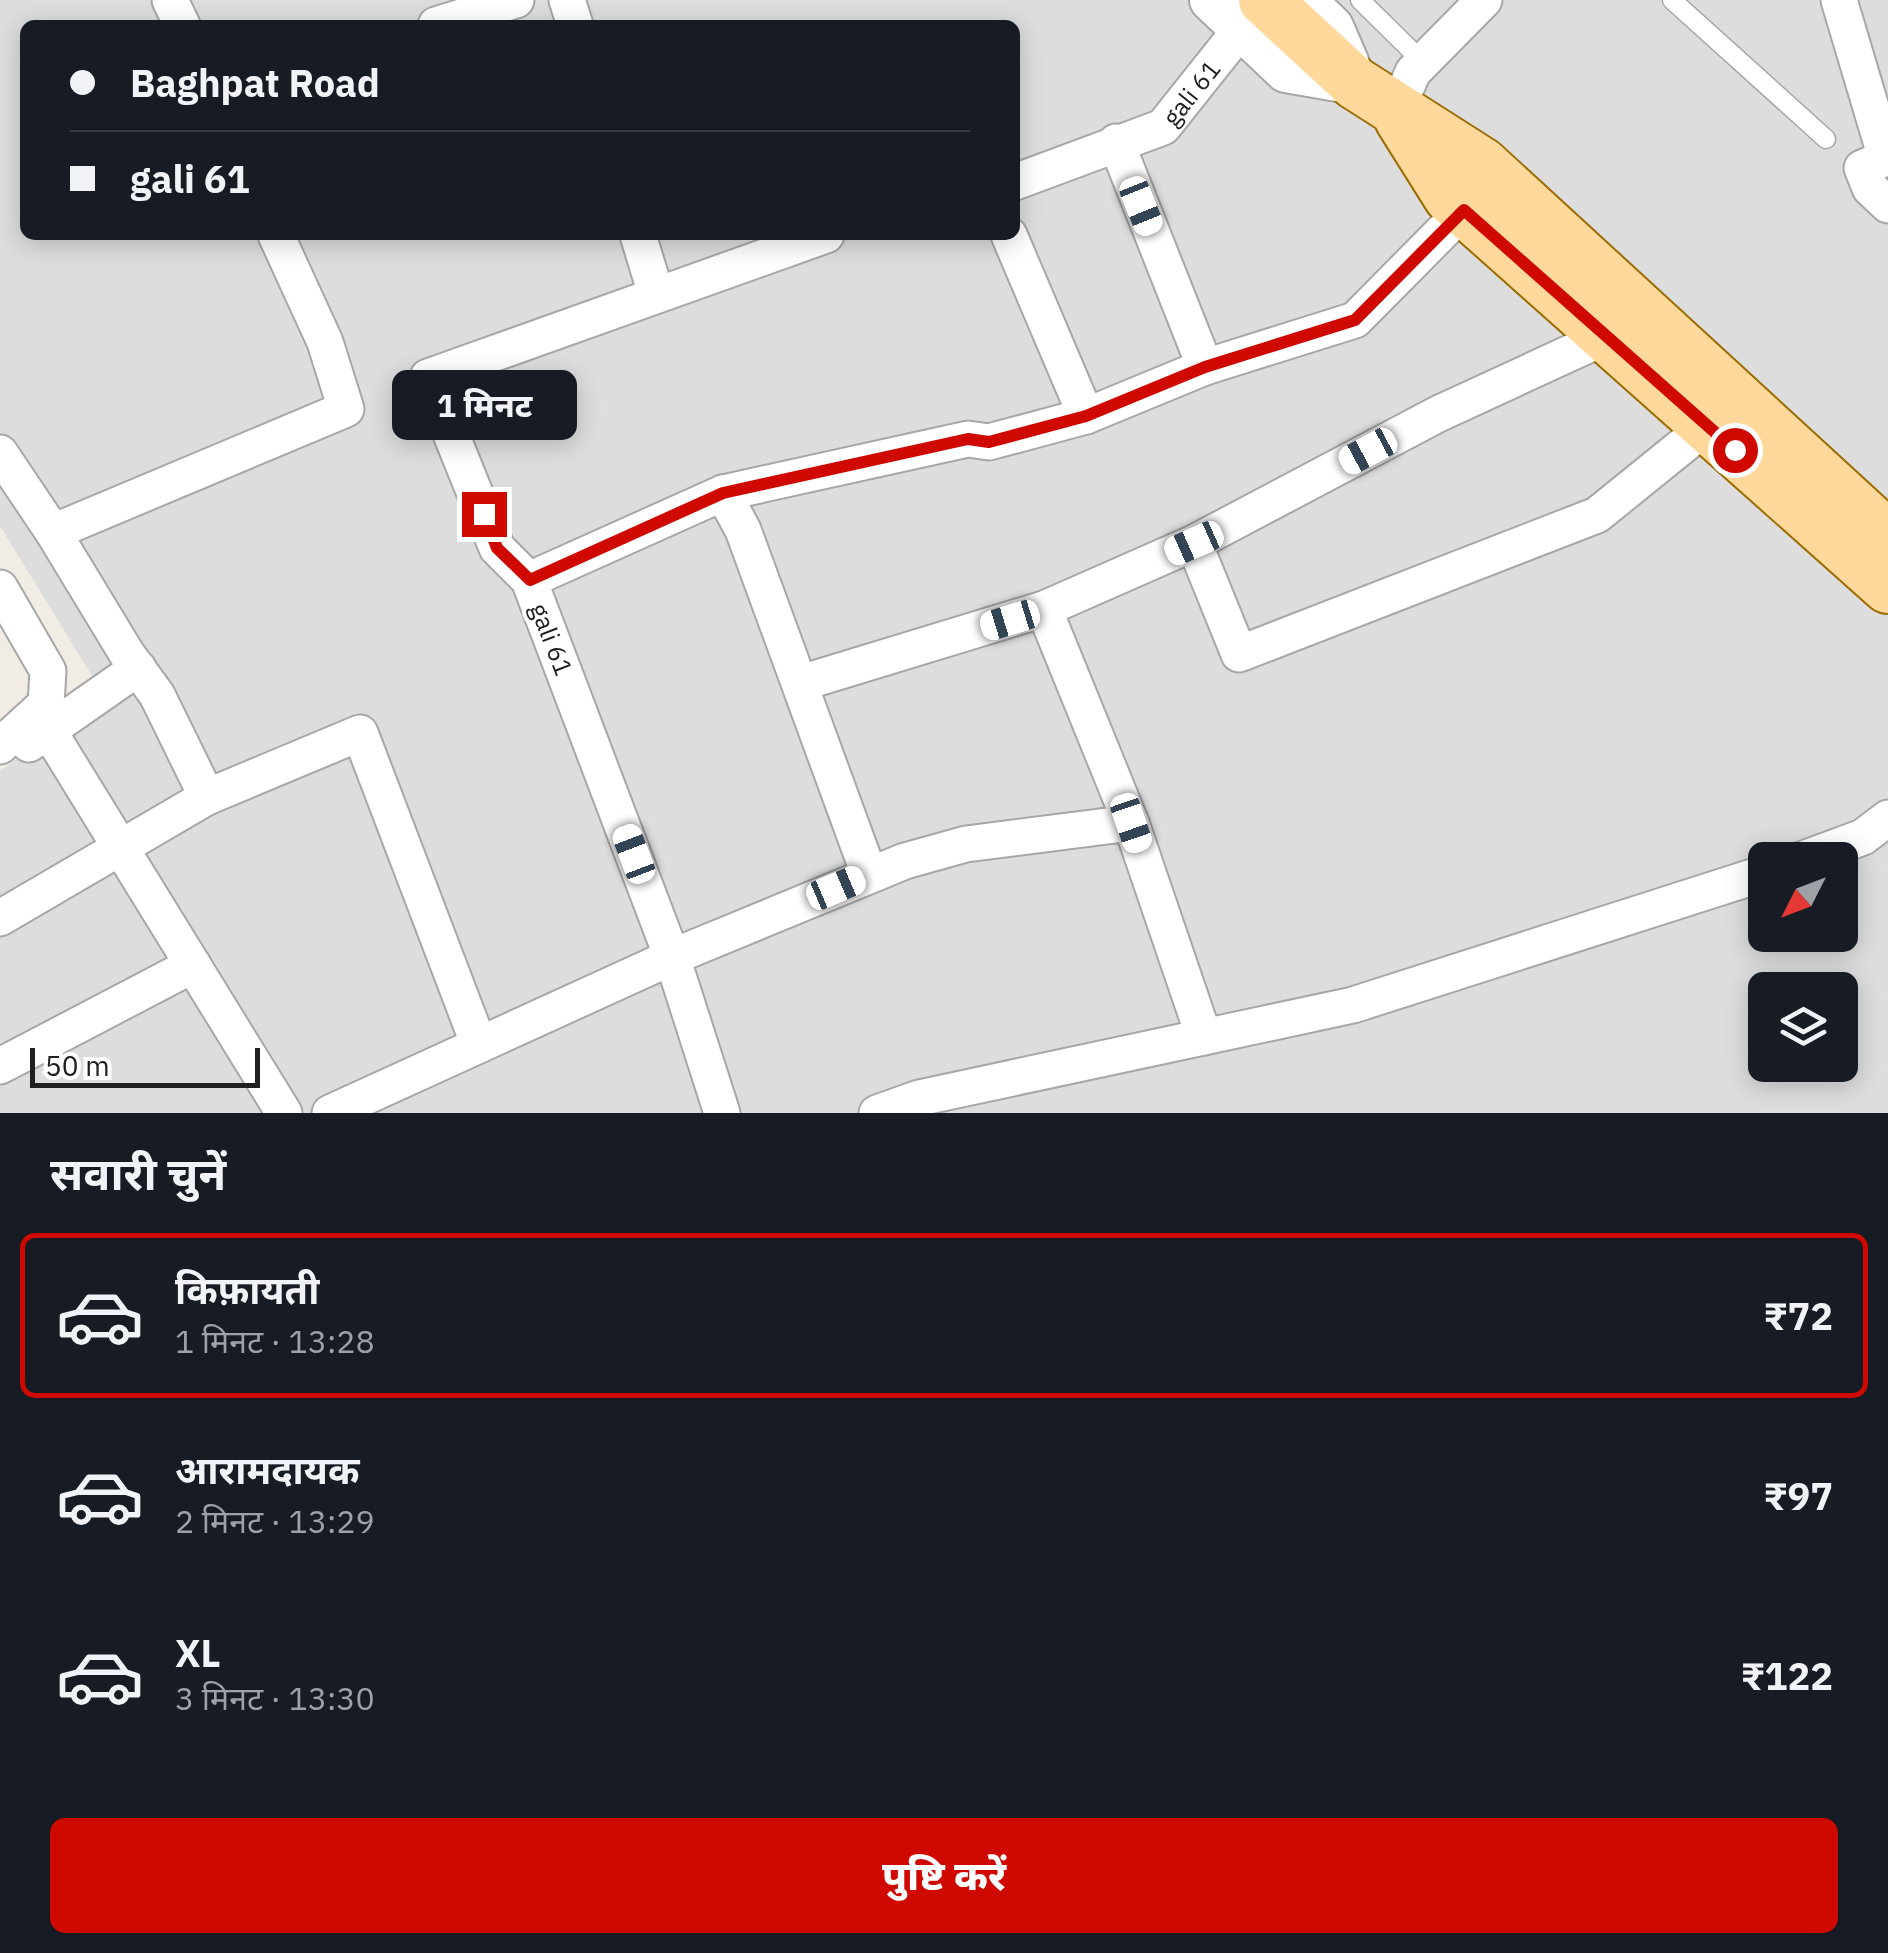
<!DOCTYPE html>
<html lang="hi">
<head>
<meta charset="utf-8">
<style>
	body { margin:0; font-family:"IBM Plex Sans","Noto Sans Devanagari",sans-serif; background:#242831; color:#f1f3f6; height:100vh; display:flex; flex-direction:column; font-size:38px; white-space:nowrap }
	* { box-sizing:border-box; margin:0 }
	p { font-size:32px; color:#9ea1a6 }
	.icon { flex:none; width:55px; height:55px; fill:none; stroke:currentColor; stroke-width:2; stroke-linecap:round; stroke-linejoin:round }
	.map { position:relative; height:1113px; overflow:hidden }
	.panel { display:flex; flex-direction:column; background:#171b24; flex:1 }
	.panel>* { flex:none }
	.hud { position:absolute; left:20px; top:20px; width:1000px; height:220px; border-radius:15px; box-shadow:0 5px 25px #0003; display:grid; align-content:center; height:220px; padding:0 50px; background:#171b24 }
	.needle { width:65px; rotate:228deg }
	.buttons { position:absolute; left:1748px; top:842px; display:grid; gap:20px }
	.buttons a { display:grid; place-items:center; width:110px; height:110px; border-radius:15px; background:#171b24; box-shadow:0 5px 25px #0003; font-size:50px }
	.scale { position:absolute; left:30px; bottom:25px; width:230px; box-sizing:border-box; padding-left:10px; border:5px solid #202020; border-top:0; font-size:28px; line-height:35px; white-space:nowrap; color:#202020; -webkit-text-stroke:8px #fff; paint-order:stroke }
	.end { position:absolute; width:45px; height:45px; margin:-22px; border:12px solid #cf0800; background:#fff; box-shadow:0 0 0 5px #fff }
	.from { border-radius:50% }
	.bubble { position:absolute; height:70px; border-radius:15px; background:#171b24; box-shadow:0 5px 25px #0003; font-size:32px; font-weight:800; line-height:70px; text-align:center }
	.car { position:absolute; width:30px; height:60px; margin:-30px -15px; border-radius:12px; box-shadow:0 0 8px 2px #0007; background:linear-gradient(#fff 24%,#345 0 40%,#fff 0 76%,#345 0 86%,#fff 0) }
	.hud b { display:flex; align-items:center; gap:35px; height:95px; font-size:38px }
	.hud b+b { border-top:2px solid #363941 }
	.hud i { width:25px; height:25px; background:#f1f3f6 }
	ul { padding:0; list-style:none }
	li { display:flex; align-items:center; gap:30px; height:165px; margin:0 20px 15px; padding:0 30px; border:5px solid transparent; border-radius:15px }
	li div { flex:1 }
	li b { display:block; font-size:38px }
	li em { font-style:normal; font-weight:800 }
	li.selected { border-color:#cf0800 }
	li>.icon { width:90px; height:90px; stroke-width:1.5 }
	h2 { padding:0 50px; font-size:45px; line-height:120px }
	.button { display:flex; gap:20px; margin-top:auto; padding:20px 50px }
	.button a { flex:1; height:115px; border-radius:15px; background:#cf0800; color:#fff; font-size:40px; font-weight:800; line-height:115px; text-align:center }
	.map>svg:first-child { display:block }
</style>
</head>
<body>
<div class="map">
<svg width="1888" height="1113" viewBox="0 0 1888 1113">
	<rect width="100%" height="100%" fill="#f1ede5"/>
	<path fill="#dedddd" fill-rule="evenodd" d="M0,0H1888V1113H0V771L105,697L0,526ZM25,25H1015V235H25ZM1765,860H1840V935H1765ZM1765,990H1840V1065H1765Z"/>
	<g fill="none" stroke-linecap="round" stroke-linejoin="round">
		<defs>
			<path id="service" d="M1360,0L1423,62
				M1672,0L1826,139"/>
			<g id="minor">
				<path d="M170,0L182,25"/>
				<path d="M567,0L575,25"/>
				<path d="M1839,0L1886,158"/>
				<path d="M436,25L516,0"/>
				<path d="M1396,111L1413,72L1484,0"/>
				<path d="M1116,142L1205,367"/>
				<path d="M1888,157L1862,168L1870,188L1888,205"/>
				<path id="s1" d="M1015,182L1163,127L1241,29"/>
				<path d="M638,235L656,294"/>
				<path d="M1009,235L1086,416"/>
				<path d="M0,453L53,532L346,409L325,342L276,235"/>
				<path d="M723,493L743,530L869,874"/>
				<path d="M53,532L127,654L157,695L207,797"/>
				<path d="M1194,543L1239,654L1597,515L1707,426"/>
				<path d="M529,580L723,493L968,439L989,442L1086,416L1205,367L1355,320L1464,210"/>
				<path d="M0,588L48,671L46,704L0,746"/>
				<path d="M1044,609L1131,823L1204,1037"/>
				<path d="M801,683L1044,609L1194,543L1438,414L1605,337"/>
				<path d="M48,730L284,1113"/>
				<path d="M29,744L138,668"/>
				<path d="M1801,860L1863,837L1888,818"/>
				<path d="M0,918L207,797L360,733L479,1045"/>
				<path d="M0,1066L193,965"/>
				<path d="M330,1113L672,957L529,580L497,548L428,377L826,235"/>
				<path d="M722,1113L672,957L905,861L966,844L1131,823"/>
				<path d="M877,1113L919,1098L1353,1005L1765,873"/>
			</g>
			<path id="tertiary" d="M1211,0L1286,71L1355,83
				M1304,0L1332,27L1348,64"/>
			<path id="primary" d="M1265,0L1355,83L1482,164L1888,537
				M1401,119L1450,197L1888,587"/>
		</defs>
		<use href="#service" stroke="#a7a7a7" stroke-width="21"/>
		<use href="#minor" stroke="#a7a7a7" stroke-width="39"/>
		<use href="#tertiary" stroke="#a7a7a7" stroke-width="46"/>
		<use href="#primary" stroke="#9b6d00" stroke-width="56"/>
		<use href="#service" stroke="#fff" stroke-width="18"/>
		<use href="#minor" stroke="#fff" stroke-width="35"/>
		<use href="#tertiary" stroke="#fff" stroke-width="42"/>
		<use href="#primary" stroke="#ffd89c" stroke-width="52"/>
	</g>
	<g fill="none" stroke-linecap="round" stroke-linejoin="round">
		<path stroke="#cf0800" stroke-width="12" d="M484,514L497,548L530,580L723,493L968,439L989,442L1086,416L1205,367L1355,320L1464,210L1735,450"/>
	</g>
	<g text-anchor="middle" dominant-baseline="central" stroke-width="8" stroke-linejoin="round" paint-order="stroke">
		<g font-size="25" fill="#202020" stroke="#fff">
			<text stroke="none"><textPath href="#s1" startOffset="202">gali 61</textPath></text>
			<text transform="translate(552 639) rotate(69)">gali 61</text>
		</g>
	</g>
</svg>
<div class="buttons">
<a><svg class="needle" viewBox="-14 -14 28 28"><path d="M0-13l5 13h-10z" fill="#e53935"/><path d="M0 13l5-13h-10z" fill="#9ea1a6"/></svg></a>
<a><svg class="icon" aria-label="layers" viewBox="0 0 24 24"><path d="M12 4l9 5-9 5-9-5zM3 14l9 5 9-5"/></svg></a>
</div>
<div class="scale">50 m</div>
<i class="end from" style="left:1735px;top:450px"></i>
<i class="end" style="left:484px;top:514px"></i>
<div class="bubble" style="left:392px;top:370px;width:185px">1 मिनट</div>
<i class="car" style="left:1141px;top:206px;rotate:158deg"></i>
<i class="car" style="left:1368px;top:451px;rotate:242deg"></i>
<i class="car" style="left:1194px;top:543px;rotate:246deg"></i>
<i class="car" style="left:1010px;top:620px;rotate:253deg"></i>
<i class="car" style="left:1131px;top:823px;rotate:161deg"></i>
<i class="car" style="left:634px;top:854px;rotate:339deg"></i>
<i class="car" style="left:836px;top:888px;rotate:67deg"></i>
<div class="hud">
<b><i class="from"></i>Baghpat Road</b>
<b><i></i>gali 61</b>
</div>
</div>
<section class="panel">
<h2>सवारी चुनें</h2>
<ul>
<li class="selected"><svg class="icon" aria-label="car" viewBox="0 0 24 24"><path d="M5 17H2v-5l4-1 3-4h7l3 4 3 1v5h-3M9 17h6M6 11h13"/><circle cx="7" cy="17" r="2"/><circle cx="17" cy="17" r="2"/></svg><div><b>किफ़ायती</b><p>1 मिनट · 13:28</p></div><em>₹72</em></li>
<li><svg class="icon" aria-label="car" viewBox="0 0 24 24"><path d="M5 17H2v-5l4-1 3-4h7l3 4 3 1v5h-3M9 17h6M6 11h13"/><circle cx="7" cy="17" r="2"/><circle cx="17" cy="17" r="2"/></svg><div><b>आरामदायक</b><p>2 मिनट · 13:29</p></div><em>₹97</em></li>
<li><svg class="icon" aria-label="car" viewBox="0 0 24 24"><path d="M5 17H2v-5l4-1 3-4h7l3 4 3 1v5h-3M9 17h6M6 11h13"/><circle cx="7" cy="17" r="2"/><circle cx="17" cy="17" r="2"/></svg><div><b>XL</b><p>3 मिनट · 13:30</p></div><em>₹122</em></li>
</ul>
<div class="button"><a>पुष्टि करें</a></div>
</section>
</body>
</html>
